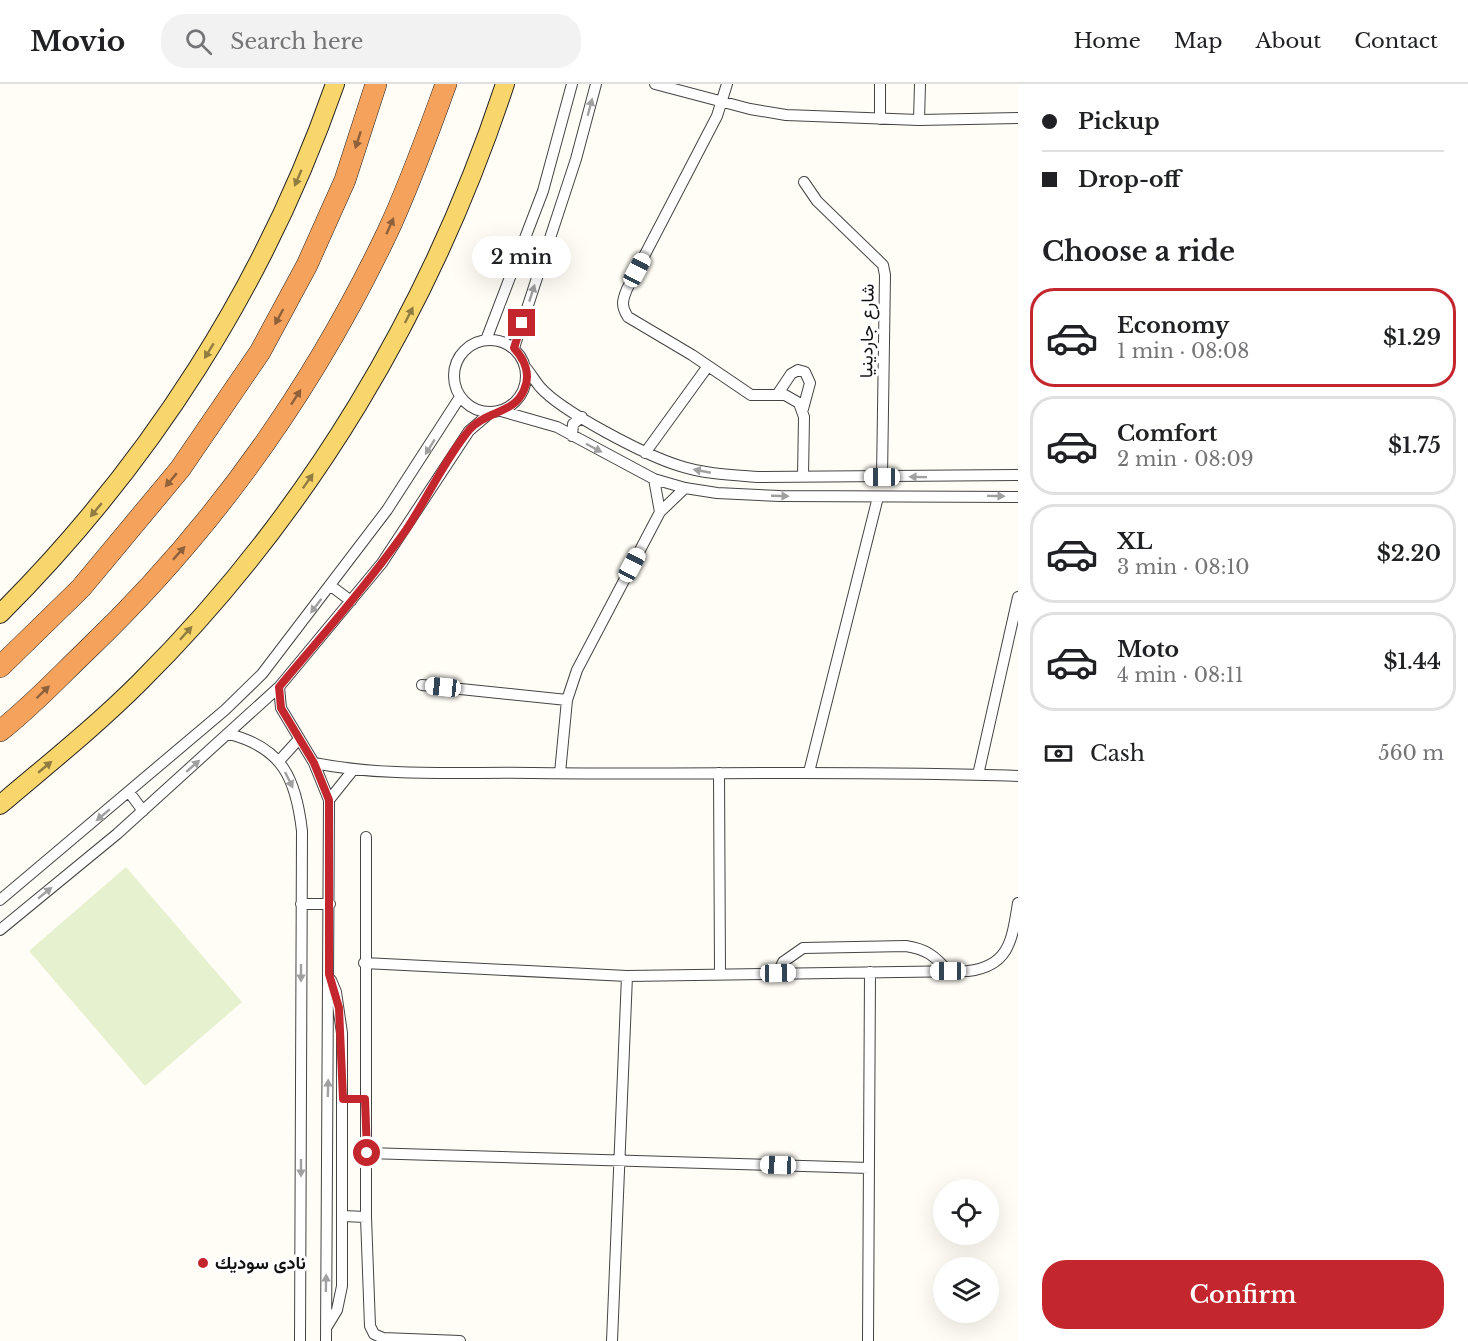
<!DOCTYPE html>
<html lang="en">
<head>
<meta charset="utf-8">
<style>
	body { margin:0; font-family:"Libre Baskerville",Vazirmatn,serif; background:#f2f2f2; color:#202124; height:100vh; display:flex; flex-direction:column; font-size:22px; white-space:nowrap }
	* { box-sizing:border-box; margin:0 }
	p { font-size:20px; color:#757577 }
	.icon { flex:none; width:33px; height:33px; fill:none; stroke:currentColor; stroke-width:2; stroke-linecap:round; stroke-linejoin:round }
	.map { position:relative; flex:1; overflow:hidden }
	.sheet { display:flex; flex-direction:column; background:#fff; width:450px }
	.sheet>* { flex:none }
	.guide { display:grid; align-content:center; height:132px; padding:0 24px; background:#fff }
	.fabs { position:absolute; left:933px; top:1095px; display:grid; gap:12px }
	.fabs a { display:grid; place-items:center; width:66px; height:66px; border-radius:50%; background:#fff; box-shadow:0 6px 24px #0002; font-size:30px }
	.end { position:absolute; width:27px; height:27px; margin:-14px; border:8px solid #c4262e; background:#fff; box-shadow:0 0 0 3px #fff }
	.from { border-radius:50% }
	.bubble { position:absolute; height:42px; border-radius:21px; background:#fff; box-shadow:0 6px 24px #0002; font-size:20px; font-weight:600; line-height:42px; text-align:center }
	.car { position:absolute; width:18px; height:36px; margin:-18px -9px; border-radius:8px; box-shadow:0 0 4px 2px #0007; background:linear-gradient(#fff 24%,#345 0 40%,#fff 0 76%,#345 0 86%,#fff 0) }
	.guide b { display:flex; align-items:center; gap:21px; height:57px; font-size:22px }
	.guide b+b { border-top:2px solid #e0e0e0 }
	.guide i { width:15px; height:15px; background:#202124 }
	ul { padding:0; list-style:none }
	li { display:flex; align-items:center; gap:18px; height:99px; margin:0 12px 9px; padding:0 12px; border:3px solid #e0e0e0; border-radius:24px }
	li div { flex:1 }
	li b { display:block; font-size:22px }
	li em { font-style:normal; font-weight:600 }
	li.on { border-color:#c4262e }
	li>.icon { width:54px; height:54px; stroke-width:1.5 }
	h2 { padding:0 24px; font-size:27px; line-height:72px }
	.pay { display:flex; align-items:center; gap:15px; height:66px; padding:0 24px; font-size:22px }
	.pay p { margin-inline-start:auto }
	.button { display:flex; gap:12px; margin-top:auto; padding:12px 24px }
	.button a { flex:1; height:69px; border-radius:24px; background:#c4262e; color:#fff; font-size:24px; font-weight:600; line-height:69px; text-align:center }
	header { display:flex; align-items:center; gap:36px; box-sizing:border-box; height:84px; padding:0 30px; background:#fff; border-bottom:2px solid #e0e0e0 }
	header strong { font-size:28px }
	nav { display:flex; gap:33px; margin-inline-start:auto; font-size:21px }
	.search { width:420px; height:54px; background:#f2f2f2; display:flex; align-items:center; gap:15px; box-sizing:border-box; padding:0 21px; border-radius:24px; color:#757577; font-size:22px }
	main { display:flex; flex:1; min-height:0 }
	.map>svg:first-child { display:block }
</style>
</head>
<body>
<header>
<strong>Movio</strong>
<div class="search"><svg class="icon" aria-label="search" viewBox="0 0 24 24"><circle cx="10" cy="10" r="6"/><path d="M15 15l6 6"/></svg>Search here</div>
<nav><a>Home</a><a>Map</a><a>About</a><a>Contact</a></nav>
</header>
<main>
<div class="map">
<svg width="1018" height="1257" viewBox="0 0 1018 1257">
	<rect width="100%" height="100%" fill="#fffdf5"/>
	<path fill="#e6f2cf" d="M126,783L242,918L145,1002L29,867Z"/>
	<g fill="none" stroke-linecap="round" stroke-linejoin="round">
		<defs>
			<path id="street" d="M655,0L750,25L786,31L919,36L1018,34
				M727,0L717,32L627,205C622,217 621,222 628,233L692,271L751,311H785L799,319L804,333L803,392
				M880,35V0
				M919,36L920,0
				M804,98L817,117L883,181L885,191L882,393
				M454 292a36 36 0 1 1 72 0a36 36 0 1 1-72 0Z
				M486,256L543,107L572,0
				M514,264L576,75L596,0
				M526,284C531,290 535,297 540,303C562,328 647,372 680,382C705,390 732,391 758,393L1018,391
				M777,311L791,290L798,286L805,288L810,299L803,325
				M501,327L557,343L654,395L685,404L717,409L780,412L1018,413
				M572,352L573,340L582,333
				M645,369L708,282
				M654,395L660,428
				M331,502L351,517
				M422,601L567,616
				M279,603L281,624L314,679L329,716L326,1257
				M229,650C283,664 296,695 302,747L300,1257
				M279,677L299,655
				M314,679C385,693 460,688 532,689C694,691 856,686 1018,692
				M809,688L878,413
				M560,689L567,616L577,586L660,428L685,404
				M719,689L720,890
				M978,691L1018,513
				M129,708L143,727
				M329,716L353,686
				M366,753V1133L370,1242L374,1250L383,1254L460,1257
				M0,816L225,626L262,590L387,426L460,313
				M301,820H330
				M0,846L117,750L279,603L382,479L469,347L490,329
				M364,879L627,892L968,887C1010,882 1012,855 1018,819
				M778,889L783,878L803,864L906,862C926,865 935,872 948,887
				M367,1069L869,1084
				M343,1132L366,1133
				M326,1244L337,1226L342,1202V949L336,908L331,896
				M612,1257L627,892
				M868,1257L870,888"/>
			<path id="primary" d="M0,530C150,380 265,201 335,0
				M0,721C47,681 96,642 140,598C308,431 431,225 505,0"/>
			<path id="highway" d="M0,583L81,504L180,385L260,268L307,181L345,96L376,0
				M0,647C31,623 58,594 86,567C214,445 312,307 388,147C410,100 428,49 446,0"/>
		</defs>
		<use href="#street" stroke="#444" stroke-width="12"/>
		<use href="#primary" stroke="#222" stroke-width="20"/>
		<use href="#highway" stroke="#222" stroke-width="22"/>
		<use href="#street" stroke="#fff" stroke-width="10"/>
		<use href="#primary" stroke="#f9d66b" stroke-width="18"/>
		<use href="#highway" stroke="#f5a25d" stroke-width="21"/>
	</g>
	<defs><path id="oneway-solid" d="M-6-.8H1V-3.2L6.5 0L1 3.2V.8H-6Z" transform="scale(1.5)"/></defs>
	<g fill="#a0a0a0">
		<use href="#oneway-solid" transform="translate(590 23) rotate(-75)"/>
		<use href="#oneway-solid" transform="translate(532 209) rotate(-72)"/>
		<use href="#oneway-solid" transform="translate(430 363) rotate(122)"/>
		<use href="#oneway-solid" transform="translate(594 364) rotate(28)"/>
		<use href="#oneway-solid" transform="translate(702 387) rotate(-169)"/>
		<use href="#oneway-solid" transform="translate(918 393) rotate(-179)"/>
		<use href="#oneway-solid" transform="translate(780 412) rotate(2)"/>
		<use href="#oneway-solid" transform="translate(996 412) rotate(1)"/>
		<use href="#oneway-solid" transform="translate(316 522) rotate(127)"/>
		<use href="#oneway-solid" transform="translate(193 682) rotate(-41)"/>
		<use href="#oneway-solid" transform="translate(289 696) rotate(64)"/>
		<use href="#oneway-solid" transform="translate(103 731) rotate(140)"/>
		<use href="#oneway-solid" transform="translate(45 809) rotate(-39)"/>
		<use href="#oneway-solid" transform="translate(301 889) rotate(90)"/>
		<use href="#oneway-solid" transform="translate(328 1004) rotate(-89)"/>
		<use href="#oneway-solid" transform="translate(301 1084) rotate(90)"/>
		<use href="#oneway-solid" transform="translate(326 1199) rotate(-89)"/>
	</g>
	<g fill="#8e613b">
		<use href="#oneway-solid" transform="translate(358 56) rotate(108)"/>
		<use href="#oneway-solid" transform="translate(390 142) rotate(-66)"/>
		<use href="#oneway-solid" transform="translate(279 233) rotate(118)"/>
		<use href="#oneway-solid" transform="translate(296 313) rotate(-57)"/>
		<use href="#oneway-solid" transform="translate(171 396) rotate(130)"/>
		<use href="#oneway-solid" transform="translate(179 469) rotate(-48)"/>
		<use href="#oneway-solid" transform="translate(43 608) rotate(-44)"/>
	</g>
	<g fill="#917d42">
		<use href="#oneway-solid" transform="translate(298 94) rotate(113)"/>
		<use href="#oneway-solid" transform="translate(409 231) rotate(-63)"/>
		<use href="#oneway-solid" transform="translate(209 267) rotate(121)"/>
		<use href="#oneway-solid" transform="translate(308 397) rotate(-55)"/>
		<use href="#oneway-solid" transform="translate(96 426) rotate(130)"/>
		<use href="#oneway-solid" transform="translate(186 549) rotate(-48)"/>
		<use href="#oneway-solid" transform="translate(45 683) rotate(-40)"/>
	</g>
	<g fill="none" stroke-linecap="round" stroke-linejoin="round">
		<path stroke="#c4262e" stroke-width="8" d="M367,1069L365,1015H343L339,924L329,890V716L314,679L281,624L279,603C322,552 367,501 406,446C428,413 445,375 470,345C488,326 514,330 524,306C531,291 525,276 514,264L522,239"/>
	</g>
	<circle fill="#c4262e" stroke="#fff" stroke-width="2" cx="203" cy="1179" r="6"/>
	<g text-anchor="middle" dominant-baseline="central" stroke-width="6" stroke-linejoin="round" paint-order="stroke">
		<g font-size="18" fill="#111" stroke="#fff">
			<text transform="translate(867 247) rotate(-89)">شارع جاردينيا</text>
		</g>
		<g font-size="18" font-weight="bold" fill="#111" stroke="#fff" text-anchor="start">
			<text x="215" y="1179">نادى سوديك</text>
		</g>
	</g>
</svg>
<div class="fabs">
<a><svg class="icon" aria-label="locate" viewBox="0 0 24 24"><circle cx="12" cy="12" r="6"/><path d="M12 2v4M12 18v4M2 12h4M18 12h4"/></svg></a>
<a><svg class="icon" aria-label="layers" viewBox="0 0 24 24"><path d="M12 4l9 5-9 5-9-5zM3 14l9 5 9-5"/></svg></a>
</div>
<i class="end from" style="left:367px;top:1069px"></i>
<i class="end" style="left:522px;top:239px"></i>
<div class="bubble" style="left:472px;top:152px;width:99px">2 min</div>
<i class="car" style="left:637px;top:186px;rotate:28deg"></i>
<i class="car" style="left:882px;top:393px;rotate:270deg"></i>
<i class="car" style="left:632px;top:481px;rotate:28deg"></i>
<i class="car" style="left:443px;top:603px;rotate:276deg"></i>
<i class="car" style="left:948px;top:887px;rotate:270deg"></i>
<i class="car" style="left:778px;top:889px;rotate:89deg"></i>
<i class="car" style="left:778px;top:1081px;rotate:272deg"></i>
</div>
<section class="sheet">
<div class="guide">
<b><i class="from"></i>Pickup</b>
<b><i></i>Drop-off</b>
</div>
<h2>Choose a ride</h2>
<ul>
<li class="on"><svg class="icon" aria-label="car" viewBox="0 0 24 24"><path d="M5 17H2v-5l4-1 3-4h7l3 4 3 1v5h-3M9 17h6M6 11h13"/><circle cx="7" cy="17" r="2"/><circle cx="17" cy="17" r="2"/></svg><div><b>Economy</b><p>1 min · 08:08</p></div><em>$1.29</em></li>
<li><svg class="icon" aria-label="car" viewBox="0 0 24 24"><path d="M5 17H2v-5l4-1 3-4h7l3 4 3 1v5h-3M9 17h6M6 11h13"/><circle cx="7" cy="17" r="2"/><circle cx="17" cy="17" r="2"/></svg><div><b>Comfort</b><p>2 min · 08:09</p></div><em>$1.75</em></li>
<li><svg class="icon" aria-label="car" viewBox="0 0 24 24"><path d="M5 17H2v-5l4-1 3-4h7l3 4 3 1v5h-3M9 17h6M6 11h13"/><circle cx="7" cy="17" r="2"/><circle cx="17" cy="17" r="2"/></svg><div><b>XL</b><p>3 min · 08:10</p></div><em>$2.20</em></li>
<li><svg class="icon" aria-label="car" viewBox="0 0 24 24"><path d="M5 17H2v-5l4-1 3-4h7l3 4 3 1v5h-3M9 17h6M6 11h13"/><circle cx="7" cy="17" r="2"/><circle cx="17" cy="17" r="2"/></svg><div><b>Moto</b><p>4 min · 08:11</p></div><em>$1.44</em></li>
</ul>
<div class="pay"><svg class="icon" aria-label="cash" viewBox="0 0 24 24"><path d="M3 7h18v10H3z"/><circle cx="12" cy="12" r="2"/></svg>Cash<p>560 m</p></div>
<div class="button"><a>Confirm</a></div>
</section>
</main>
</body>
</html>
